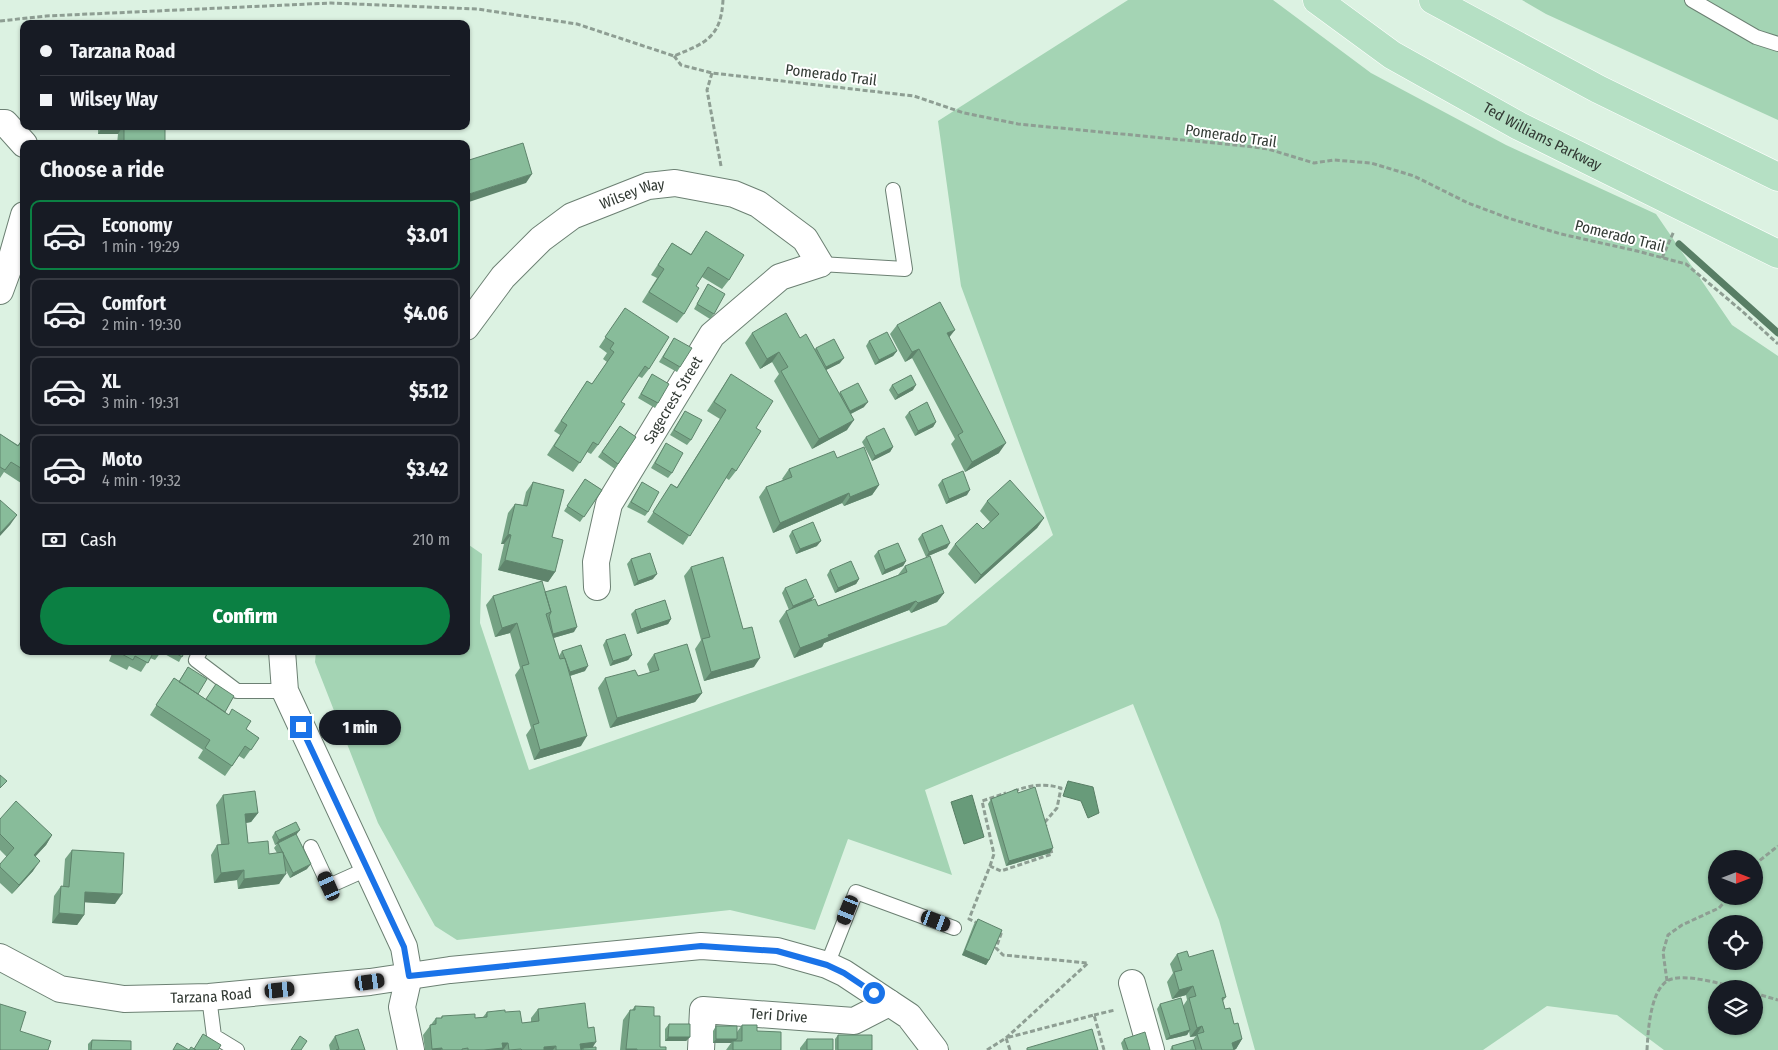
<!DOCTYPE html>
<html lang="en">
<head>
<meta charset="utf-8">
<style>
	body { margin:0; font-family:"Fira Sans Condensed",sans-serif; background:#242831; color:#f1f3f6; height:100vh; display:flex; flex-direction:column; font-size:19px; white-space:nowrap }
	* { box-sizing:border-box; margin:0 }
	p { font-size:16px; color:#9ea1a6 }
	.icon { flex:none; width:28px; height:28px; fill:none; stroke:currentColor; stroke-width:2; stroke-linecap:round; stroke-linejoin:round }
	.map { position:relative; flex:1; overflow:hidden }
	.details { position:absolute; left:20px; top:140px; width:450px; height:515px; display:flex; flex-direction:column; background:#171b24; border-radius:10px; box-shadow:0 1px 4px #0004 }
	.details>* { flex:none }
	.hud { position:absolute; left:20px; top:20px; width:450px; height:110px; border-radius:10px; box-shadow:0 1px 4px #0004; display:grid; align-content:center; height:110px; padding:0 20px; background:#171b24 }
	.needle { width:32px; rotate:90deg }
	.controls { position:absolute; left:1708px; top:850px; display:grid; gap:10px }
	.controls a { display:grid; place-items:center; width:55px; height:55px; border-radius:50%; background:#171b24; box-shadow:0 1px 4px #0004; font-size:25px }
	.end { position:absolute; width:22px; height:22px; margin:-11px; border:6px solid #1a73e8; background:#fff; box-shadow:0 0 0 2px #fff }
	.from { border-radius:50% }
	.bubble { position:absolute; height:35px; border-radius:18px; background:#171b24; box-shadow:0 1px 4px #0004; font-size:16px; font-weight:800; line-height:35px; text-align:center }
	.car { position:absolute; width:15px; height:30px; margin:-15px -8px; border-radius:6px; box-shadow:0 0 4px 1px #0007; background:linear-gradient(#222 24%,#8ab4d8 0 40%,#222 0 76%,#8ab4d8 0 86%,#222 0) }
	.hud b { display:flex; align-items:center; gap:18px; height:48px; font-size:19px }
	.hud b+b { border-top:1px solid #363941 }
	.hud i { width:12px; height:12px; background:#f1f3f6 }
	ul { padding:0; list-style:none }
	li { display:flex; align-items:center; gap:15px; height:70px; margin:0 10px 8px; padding:0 10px; border:2px solid #363941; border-radius:10px }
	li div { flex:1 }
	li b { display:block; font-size:19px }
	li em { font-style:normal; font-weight:800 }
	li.active { border-color:#0b8043 }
	li>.icon { width:45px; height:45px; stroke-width:1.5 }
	h2 { padding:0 20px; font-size:22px; line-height:60px }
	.pay { display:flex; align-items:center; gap:12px; height:55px; padding:0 20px; font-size:19px }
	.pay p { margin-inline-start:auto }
	.cta { display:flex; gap:10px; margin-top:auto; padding:10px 20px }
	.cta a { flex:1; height:58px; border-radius:30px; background:#0b8043; color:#fff; font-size:20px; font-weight:800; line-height:58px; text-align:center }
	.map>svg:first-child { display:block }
</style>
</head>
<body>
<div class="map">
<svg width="1778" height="1050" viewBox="0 0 1778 1050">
	<rect width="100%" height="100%" fill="#dcf2e2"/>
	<path fill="#a4d4b4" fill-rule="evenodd" d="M1128,0H1273L1371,73L1506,145L1656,214L1732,325L1778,356V1050H1664L1617,1015L1547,1006L1483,1050H1255L1219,920L1133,704L925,790L952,875L848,839L815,930L730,910L457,940L435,926L378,823L315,662L316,651H466V543L482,554L480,623L529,770L946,625L1053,535L961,286L938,121ZM1716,859H1754V896H1716ZM1716,924H1754V961H1716ZM1716,989H1754V1026H1716Z
		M1522,0H1778V120L1546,14Z"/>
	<path fill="#689b7a" stroke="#587e65" d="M1068,781L1093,787L1099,813L1088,818L1081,801L1063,796Z
		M972,795L984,837L964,844L951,802Z"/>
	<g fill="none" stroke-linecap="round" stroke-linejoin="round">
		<path stroke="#587e65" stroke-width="7" d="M1679,244L1778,333"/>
		<defs>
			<path id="service" d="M1692,0L1756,37L1778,44
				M820,264L905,269L893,190
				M200,651L196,660L237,691H285
				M311,847L329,886L367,869
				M827,965L856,892L954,928
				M209,997L214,1036L237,1050"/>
			<g id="minor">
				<path d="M0,123H5L24,144"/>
				<path d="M0,291L10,264L24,215"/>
				<path id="s1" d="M466,327L503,277L541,239L572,216L648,186L675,183L734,194L758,204L805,239L820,264L780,277L712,335L609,504L596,562L597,587"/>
				<path d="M282,651L285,691L404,947L409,976L402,1007L411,1050"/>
				<path id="s2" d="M0,957L60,989L124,999L209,997L370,982L450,970L701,946L777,951L827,965L844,973L909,1016L935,1050"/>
				<path d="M1132,983L1151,1050"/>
				<path id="s3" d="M701,1050L703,1010L854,1021L889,1003"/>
			</g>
			<g id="primary">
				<path id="s4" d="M1317,0L1392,55L1519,126L1778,254"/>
				<path d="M1433,0L1598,89L1778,177"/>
			</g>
		</defs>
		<use href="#service" stroke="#6c8073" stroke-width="16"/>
		<use href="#minor" stroke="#6c8073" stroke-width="28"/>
		<use href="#primary" stroke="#fff" stroke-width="29"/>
		<path stroke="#8e9e93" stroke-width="3" stroke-dasharray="5 2.5" stroke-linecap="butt" d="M0,21L46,16L331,3L477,9L577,24L674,56C705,43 721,38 723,0
			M674,56L681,65L712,73L914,96L964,113L1018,124L1246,146L1268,149L1314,163L1334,160L1371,163L1414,176L1468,203L1508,218L1561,234L1637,251L1686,264L1742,311L1778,344
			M712,73L707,90L721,166
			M1662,258L1674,231
			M1014,791C1031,785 1044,783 1061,788L1057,808L1045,822L1046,826
			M1754,865L1778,846
			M990,866L994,854L982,801L1006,793
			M979,924L969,919L990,866L1001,871L1052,854L1050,846
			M1667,981L1663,952L1668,935L1682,925L1719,908L1730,896
			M1754,993L1778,1000
			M1094,1015L1115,1010
			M987,1050L1006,1038L1088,963L1003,955L996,948L1001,934L998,933
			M1010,1050L1006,1038L1094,1015L1104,1050
			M1647,1050C1648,1032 1650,992 1667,981C1682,972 1723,984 1739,989"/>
		<use href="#service" stroke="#fff" stroke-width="14"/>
		<use href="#minor" stroke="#fff" stroke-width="26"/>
		<use href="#primary" stroke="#b5e0c4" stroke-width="28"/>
	</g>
	<path fill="#75a284" d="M98,126H165V144H117L118,134H98Z
		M706,231L729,280L722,289L702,277L696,286L684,314L677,323L642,302L657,278L651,275L672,243L691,254Z
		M708,284L714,314L710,319L694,309Z
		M625,308L649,369L642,378L638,376L621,402L598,445L591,454L587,452L573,472L547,455L560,435L554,431L587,381L592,384L607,362L603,359L607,353L599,347Z
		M897,325L949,337L999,453L965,472L951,444L955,439L912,358L905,362L890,334Z
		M752,333L800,338L815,349L816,348L840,363L826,370L839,394L840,392L864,407L851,414L847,430L812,449L774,381L779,374L772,362L760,369L745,343Z
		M674,338L680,367L677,372L659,362Z
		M869,341L897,351L893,356L875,365L866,346Z
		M652,374L658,403L655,408L638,398Z
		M731,374L756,428L736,471L729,480L726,478L683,545L647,522L671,484L677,487L720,419L707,411Z
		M892,385L913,390L895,400L889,390Z
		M685,411L691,440L687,445L670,435Z
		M909,412L936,422L933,427L915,436L905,417Z
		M620,426L636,437L615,469L598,457Z
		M0,434L18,445L24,437V485L4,472L0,478Z
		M866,437L893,447L890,452L872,461L862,442Z
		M666,443L672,473L668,478L651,468Z
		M837,458L879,485L872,495L844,506L842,503L773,533L759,497L766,487L783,480L782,479L789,469Z
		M585,479L602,490L580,522L564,511Z
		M942,480L967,495L946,504L938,485Z
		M533,482L552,537L555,572L548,582L498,570L504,544H501L508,513L515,504L523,505L526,492Z
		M642,482L648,512L645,516L627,507Z
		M987,501L1044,518L1037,528L975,584L948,554L955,544L983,529L990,522L980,511Z
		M792,531L817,546L796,554L789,536Z
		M922,534L947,548L926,557L918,539Z
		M878,551L906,561L903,566L882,575L874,556Z
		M631,559L653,579L634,586L627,564Z
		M905,566L944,593L937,602L911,613L909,610L824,643L822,647L794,658L779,621L786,611L789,610L782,593L785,588L811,601L818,606L898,575Z
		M691,567L754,667L704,681L695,649L701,640L684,576Z
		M830,570L859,579L856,584L835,593L827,575Z
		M545,592L574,632L553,638L560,659L559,656L562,651L585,671L570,676L581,746L534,760L526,735L531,728L515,675L520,668L510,633L495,637L486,605L493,596Z
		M635,610L671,619L668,624L637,634L631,614Z
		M606,640L632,655L628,660L610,666L603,645Z
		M113,651H185L179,662L161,652L155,660L150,658L141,672L129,666L127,670L109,661Z
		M654,654L702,693L695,702L610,728L598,688L605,678L638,676L650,673L647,664Z
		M188,667L198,694L225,712L246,729L259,738L244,759L239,756L225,776L198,758L203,750L150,715L174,678L179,681Z
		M1018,793L1050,853L1006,866L988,804L991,799Z
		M223,795L258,813L251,822L246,823L248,843L269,854L277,853L274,848L277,844L275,845L272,837L275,832L296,835L307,869L290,878L285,869L279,884L238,889L237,880L214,883L211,855L217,845L221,844L216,805Z
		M0,819L52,835L46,845L35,857L33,871L12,894L0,883V864L7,857L0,850Z
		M72,850L115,904L85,902L84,915L77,925L52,923L54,896L61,886H63L65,859Z
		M978,919L989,960L986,965L962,955L974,924Z
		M1177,954L1189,957L1226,997L1223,1001L1225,1009L1242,1039L1236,1049L1234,1050H1170L1172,1046L1193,1040L1196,1036L1190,1037L1189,1031L1187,1035L1166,1040L1157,1009L1160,1004L1183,1006L1187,1000L1186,995L1172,999L1167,982L1173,973L1170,964Z
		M635,1006L654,1016L660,1047L666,1050H620L623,1020L630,1010H632Z
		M538,1009L588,1028L593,1048L596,1050H425L423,1035L436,1018H441L442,1016L475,1018L483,1017L487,1012H505L522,1023L531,1022V1018Z
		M669,1024L690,1037L686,1041H665V1029Z
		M742,1025L757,1031L781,1050H726L731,1043H713V1031L716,1026L737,1032Z
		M838,1035L872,1050H835V1039Z
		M335,1036L365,1050H330L329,1045Z
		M807,1039L833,1050H800V1048Z
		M1124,1039L1150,1050H1123L1121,1043Z
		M92,1040L131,1050H88V1044Z"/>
	<path fill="#5f846c" d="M103,126H123L118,134H98Z
		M532,174L526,183L466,203V195Z
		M955,330L948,339L947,333Z
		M919,349L912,358L905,362L912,352Z
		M897,351L893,356L875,365L879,360Z
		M779,352L772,362L760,369L767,359Z
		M844,358L840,363L822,372L826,367Z
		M916,385L913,390L895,400L898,395Z
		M868,402L864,407L846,416L850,411Z
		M854,420L847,430L812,449L819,439Z
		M936,422L933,427L915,436L918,431Z
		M1006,443L999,453L965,472L972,462Z
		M893,447L890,452L872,461L875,456Z
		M879,485L872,495L844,506L850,497Z
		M970,490L967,495L946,504L949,499Z
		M849,493L842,503L773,533L780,523Z
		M17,515L10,525L0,536V533Z
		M1044,518L1037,528L975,584L981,575Z
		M508,534L511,535L504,544H501Z
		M821,541L817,546L796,554L800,549Z
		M950,543L947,548L926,557L929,552Z
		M505,560L555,572L548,582L498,570Z
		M906,561L903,566L882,575L885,570Z
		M657,574L653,579L634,586L638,581Z
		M859,579L856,584L835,593L838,588Z
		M944,593L937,602L911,613L918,603Z
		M814,597L810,602L789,611L793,606Z
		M916,601L909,610L824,643L822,647L794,658L800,648L828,635Z
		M671,619L668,624L637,634L641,629Z
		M517,623L510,633L495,637L502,628Z
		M577,627L574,632L550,639L553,634Z
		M632,655L628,660L610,666L613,661Z
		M760,658L754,667L704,681L711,672Z
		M588,666L585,671L566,677L570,672Z
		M702,693L695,702L610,728L617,718Z
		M587,736L581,746L534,760L540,750Z
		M258,813L251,822L238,824L245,814Z
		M300,830L296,835L275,845L279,840Z
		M52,835L46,845L27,865L34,855Z
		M1053,848L1050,853L1006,866L1009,861Z
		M40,861L33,871L12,894L19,885Z
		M311,864L307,869L290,878L293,873Z
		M244,870L237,880L214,883L221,873Z
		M286,874L279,884L238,889L244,879Z
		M85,892L122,894L115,904L79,902Z
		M59,913L84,915L77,925L52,923Z
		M965,950L989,960L986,965L962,955Z
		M1193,986L1186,995L1172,999L1179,990Z
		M1202,1026L1196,1036L1190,1037L1197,1028Z
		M1190,1030L1187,1035L1166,1040L1170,1036Z
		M668,1037H690L686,1041H665Z
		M716,1039H737L734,1043L733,1041L731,1043H713Z
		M1242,1039L1236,1049L1233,1050L1232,1043Z
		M596,1042L591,1050L583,1048L582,1050H576L580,1044Z
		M502,1043H508L503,1050H484Z
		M556,1046L553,1050H542L544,1047Z
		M442,1048L441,1050H432V1049Z
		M626,1049H637L636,1050H625Z"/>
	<path fill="#88bc9a" stroke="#5f846c" d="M124,126H165V144H124Z
		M523,143L532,174L466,195V161Z
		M706,231L744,255L729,280L708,267L696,286L699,288L684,314L649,292L664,269L658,265L672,243L691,255Z
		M708,284L725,294L714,314L697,304Z
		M940,302L955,330L947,333L1006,443L972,462L958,435L963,432L919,349L912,352L897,325Z
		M625,308L669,337L649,369L645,366L621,402L625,404L598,445L593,442L580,463L554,446L567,425L561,421L587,381L592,384L614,352L610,349L614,343L605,337Z
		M786,313L800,338L806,334L854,420L819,439L781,371L788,367L779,352L767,359L752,333Z
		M887,332L897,351L879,360L869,341Z
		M674,338L692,348L680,367L663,357Z
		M834,339L844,358L826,367L816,348Z
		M652,374L669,384L658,403L641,394Z
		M731,374L773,401L756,428L761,431L736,471L732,468L690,536L653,512L671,484L677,488L726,410L714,402Z
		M911,375L916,385L898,395L892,385Z
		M858,383L868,402L850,411L840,392Z
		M927,402L936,422L918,431L909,412Z
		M685,411L702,420L691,440L674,430Z
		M620,426L636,437L618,464L602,452Z
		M884,428L893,447L875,456L866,437Z
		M0,434L18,446L24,437V470L11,462L5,470L0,467Z
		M666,443L683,453L672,473L655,463Z
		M864,447L879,485L850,497L849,493L780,523L766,487L792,477L789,469L834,451L837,458Z
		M963,471L970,490L949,499L942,480Z
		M585,479L602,490L584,517L567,506Z
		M1010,480L1044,518L981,575L955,544L977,523L983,529L999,514L987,501Z
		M533,482L564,490L552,537L563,540L555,572L505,560L511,535L508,534L515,504L527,506Z
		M642,482L659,492L648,512L631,502Z
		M0,500L17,515L0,533Z
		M813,522L821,541L800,549L792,531Z
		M942,525L950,543L929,552L922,534Z
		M898,543L906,561L885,570L878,551Z
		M650,553L657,574L638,581L631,559Z
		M930,556L944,593L918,603L916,601L828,635L829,637L800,648L786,611L815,599L818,606L907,572L905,566Z
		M723,557L743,629L752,627L760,658L711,672L702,639L710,637L691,567Z
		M851,561L859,579L838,588L830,570Z
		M806,579L814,597L793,606L785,588Z
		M542,581L551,612L546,614L560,659L565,658L587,736L540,750L533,725L539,723L522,666L529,664L517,623L502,628L493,596Z
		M566,586L577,627L553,634L549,616L551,612L545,592Z
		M665,600L671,619L641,629L635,610Z
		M625,634L632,655L613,661L606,640Z
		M687,644L702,693L617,718L605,678L635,670L638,676L659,670L654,654Z
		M581,645L588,666L570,672L562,651Z
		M116,651H154L148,663L135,656L133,660Z
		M172,651H185L182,657Z
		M188,667L207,679L198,694L179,682Z
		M174,678L229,715L232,709L251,721L246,729L259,738L251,750L245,746L232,766L205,748L210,740L156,705Z
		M216,684L234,696L225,712L206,699Z
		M0,775L7,781L0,788Z
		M1035,787L1053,848L1009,861L991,799L1017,789L1018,793Z
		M255,791L258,813L245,814L248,843L268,841L269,854L283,852L286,874L244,879V870L221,873L217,845L229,844L223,795Z
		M16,801L52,835L34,855L40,861L19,885L0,867V864L14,848L0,834V819Z
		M296,822L300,830L279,840L275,832Z
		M296,834L311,864L293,873L278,843Z
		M72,850L124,853L122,894L85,892L84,915L59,913L61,886L69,887Z
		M978,919L1002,930L989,960L965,950Z
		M1213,950L1226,997L1222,998L1225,1009L1230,1008L1234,1024L1238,1023L1242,1039L1232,1043L1234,1050H1202L1197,1034L1204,1032L1202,1026L1197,1028L1189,998L1196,996L1193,986L1179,990L1174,972L1182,970L1177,954L1187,951L1189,957Z
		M1181,998L1190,1030L1170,1036L1160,1004Z
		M585,1003L588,1028L594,1027L596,1042L580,1044L581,1050H556V1046L544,1047V1050H522L521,1049L509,1050L508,1043H502L503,1048L484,1050H468V1048L462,1049V1050H442V1048L432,1049L430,1025L436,1024V1018H442V1016L475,1014V1018L487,1017V1012L505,1010V1012L520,1011L522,1023L539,1021L538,1009Z
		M0,1004L26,1012L20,1031L51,1041L48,1050H0Z
		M635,1006L654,1007V1016H660V1047H666V1050H637V1049H626L630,1010H635Z
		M669,1024H690V1037H668Z
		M742,1025H757V1031L781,1032V1050H733V1041H742Z
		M716,1026H737V1039H716Z
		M358,1029L365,1050H336L339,1049L335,1036Z
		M1092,1029L1098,1050H1027V1048Z
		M1145,1032L1150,1050H1128L1124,1039Z
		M203,1034L221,1045L218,1050H196L194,1049Z
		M838,1035H872V1050H838Z
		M300,1036L307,1041L301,1050H291Z
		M807,1039H833V1050H807Z
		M92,1040L131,1041V1050H91Z
		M1193,1040L1196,1050H1173L1172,1046Z
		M177,1043L189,1050L191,1047L196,1050H173Z
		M596,1047V1050H583V1048Z"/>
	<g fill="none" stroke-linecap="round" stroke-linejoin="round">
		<path stroke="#1a73e8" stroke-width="6" d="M301,727L404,947L409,976L701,946L777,951L827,965L844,973L874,993"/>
	</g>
	<g text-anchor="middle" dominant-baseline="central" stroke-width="4" stroke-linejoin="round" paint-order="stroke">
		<g font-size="15" fill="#313933" stroke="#fff">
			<text transform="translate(831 75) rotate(7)">Pomerado Trail</text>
			<text transform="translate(1231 136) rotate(8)">Pomerado Trail</text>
			<text stroke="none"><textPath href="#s4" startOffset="264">Ted Williams Parkway</textPath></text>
			<text stroke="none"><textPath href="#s1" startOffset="219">Wilsey Way</textPath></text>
			<text transform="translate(1620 236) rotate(14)">Pomerado Trail</text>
			<text transform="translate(673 400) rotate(-59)">Sagecrest Street</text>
			<text stroke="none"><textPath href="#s2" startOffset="220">Tarzana Road</textPath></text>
			<text stroke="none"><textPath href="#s3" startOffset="116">Teri Drive</textPath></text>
		</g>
	</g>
</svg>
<div class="controls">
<a><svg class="needle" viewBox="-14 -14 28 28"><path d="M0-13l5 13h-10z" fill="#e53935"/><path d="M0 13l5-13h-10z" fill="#9ea1a6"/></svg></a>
<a><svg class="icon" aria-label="locate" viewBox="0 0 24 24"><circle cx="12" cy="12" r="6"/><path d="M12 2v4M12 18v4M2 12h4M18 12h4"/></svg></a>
<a><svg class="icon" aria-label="layers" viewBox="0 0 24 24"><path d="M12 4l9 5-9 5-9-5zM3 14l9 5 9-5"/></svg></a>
</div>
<i class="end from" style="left:874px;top:993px"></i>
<i class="end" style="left:301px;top:727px"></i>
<div class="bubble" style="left:319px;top:710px;width:82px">1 min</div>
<i class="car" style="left:329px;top:886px;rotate:336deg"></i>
<i class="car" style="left:848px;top:910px;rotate:202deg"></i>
<i class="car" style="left:936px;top:921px;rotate:111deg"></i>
<i class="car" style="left:370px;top:982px;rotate:82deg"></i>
<i class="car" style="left:280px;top:990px;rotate:84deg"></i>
<div class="hud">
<b><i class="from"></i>Tarzana Road</b>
<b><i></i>Wilsey Way</b>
</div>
<section class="details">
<h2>Choose a ride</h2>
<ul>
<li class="active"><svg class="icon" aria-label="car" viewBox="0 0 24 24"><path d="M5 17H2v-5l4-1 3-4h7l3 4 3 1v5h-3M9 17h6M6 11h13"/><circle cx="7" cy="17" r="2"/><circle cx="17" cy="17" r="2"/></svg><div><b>Economy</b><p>1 min · 19:29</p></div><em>$3.01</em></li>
<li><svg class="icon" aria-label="car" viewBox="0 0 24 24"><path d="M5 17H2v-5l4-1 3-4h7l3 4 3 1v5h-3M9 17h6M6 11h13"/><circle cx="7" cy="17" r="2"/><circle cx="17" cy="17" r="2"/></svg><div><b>Comfort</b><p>2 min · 19:30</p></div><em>$4.06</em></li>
<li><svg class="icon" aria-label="car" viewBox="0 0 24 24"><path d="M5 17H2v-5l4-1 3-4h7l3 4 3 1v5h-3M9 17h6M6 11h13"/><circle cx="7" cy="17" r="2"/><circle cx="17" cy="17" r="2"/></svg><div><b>XL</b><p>3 min · 19:31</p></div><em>$5.12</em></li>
<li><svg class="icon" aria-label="car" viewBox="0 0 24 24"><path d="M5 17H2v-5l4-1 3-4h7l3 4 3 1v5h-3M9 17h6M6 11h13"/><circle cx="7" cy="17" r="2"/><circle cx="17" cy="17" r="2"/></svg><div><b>Moto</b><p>4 min · 19:32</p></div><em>$3.42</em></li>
</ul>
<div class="pay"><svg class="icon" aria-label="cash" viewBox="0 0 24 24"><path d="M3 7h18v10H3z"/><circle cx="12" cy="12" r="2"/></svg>Cash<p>210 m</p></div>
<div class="cta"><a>Confirm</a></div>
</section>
</div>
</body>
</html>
